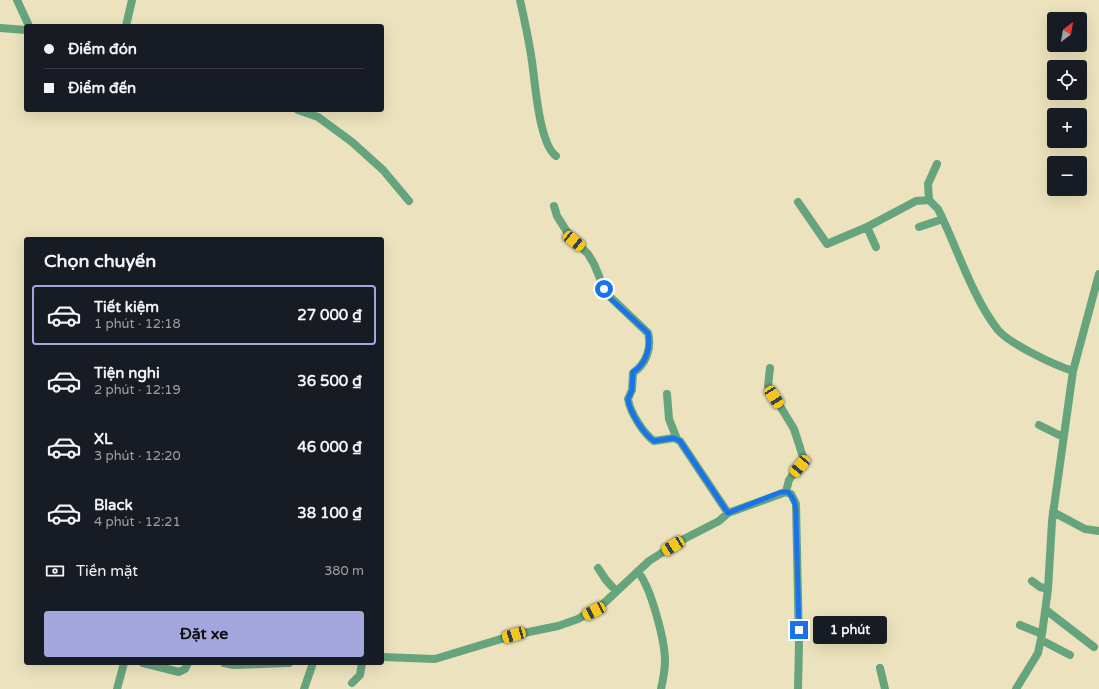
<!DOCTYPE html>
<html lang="vi">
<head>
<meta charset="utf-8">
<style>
	body { margin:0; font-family:"Varela Round",sans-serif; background:#242831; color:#f1f3f6; height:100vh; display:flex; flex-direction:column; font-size:15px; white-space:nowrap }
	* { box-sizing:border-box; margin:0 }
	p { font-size:13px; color:#9ea1a6 }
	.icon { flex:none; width:22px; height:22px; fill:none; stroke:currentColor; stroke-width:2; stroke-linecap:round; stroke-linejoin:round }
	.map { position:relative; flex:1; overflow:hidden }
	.details { position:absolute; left:24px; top:237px; width:360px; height:428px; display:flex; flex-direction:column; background:#171b24; border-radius:4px; box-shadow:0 4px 16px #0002 }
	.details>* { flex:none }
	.banner { position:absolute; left:24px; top:24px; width:360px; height:88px; border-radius:4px; box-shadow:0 4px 16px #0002; display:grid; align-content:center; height:88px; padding:0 20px; background:#171b24 }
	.needle { width:26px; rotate:31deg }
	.fabs { position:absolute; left:1047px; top:12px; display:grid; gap:8px }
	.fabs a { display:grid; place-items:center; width:40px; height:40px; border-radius:4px; background:#171b24; box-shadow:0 4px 16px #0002; font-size:20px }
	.end { position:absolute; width:18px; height:18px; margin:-9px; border:5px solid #1a73e8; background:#fff; box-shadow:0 0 0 2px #fff }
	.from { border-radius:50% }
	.bubble { position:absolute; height:28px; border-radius:4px; background:#171b24; box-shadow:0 4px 16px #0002; font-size:13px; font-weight:700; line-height:28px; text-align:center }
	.car { position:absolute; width:12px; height:24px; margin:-12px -6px; border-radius:5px; box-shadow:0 0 3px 1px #0007; background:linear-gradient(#f5c518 24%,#345 0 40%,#f5c518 0 76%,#345 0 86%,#f5c518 0) }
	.banner b { display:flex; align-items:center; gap:14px; height:38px; font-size:15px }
	.banner b+b { border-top:1px solid #363941 }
	.banner i { width:10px; height:10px; background:#f1f3f6 }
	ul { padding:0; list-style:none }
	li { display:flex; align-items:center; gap:12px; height:60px; margin:0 8px 6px; padding:0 12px; border:2px solid transparent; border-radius:4px }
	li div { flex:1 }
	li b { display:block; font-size:15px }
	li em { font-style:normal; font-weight:700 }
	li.on { border-color:#a4a7dd }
	li>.icon { width:36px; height:36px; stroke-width:1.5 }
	h2 { padding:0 20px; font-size:18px; line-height:48px }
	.pay { display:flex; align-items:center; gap:10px; height:44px; padding:0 20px; font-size:15px }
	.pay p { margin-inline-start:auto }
	.button { display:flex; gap:8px; margin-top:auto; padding:8px 20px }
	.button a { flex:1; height:46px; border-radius:4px; background:#a4a7dd; color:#111; font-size:16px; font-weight:700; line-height:46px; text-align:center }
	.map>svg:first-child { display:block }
</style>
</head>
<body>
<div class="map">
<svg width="1099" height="689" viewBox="0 0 1099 689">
	<rect width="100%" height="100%" fill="#ece2bd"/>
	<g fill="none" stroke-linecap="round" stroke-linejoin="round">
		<path stroke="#65a47d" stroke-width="8" d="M17,0L29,26
			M520,0C524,18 528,36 531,55C535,77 538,143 556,156
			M126,26L132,0
			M0,28L26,30
			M298,110L318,117L352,142L383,170L409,201
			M929,200L928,184L937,164
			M798,202L827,244L867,227L916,201L929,200L938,209C957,247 972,297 998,330C1010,344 1054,365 1073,371
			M554,206L557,216L569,235L588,254L594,264L606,293L648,333C652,348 646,364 633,373L632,390L628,399C630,412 643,433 654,441L674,438L680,441L728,513
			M867,227L876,247
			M919,227L943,219
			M770,368L768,386L794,429L803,457L802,462L789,480L786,492
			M667,394L669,419L677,439
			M1039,425L1063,437
			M1053,512L1085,529L1099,531
			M598,568L606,580L616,591
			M638,572C651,587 665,641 665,661C665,670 663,680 661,689
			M1032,581L1040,587L1048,589
			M1046,610L1094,647
			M1020,625L1042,634
			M1041,640L1070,655
			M382,657L435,659L514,635L558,626L578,619L602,605L649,561L682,540L719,521L728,513L786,492L791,494L796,504L799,644L798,689
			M143,663L179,672L185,669L188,663
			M224,663L234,665L289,663
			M880,668L885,689
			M352,683L360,675L362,663
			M117,689L124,663
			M304,689L313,663
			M1016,689L1038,653L1042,634L1048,589L1052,521L1073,371L1099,274"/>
	</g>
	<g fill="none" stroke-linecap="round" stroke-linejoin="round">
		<path stroke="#1a73e8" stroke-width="5" d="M604,289L611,299L648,333C651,348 646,364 633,372L632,390L628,399C630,413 643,433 654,441L674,438L680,441L728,513L781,492H788C796,500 796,508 796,518L799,630"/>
	</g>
</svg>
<div class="fabs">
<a><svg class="needle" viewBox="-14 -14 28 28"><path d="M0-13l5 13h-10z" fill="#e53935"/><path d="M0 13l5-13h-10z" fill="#9ea1a6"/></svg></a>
<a><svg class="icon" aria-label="locate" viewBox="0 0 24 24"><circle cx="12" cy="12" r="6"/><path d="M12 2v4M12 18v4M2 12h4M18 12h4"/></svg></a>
<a>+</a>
<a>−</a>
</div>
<i class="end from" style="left:604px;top:289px"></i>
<i class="end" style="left:799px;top:630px"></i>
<div class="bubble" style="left:813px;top:616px;width:74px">1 phút</div>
<i class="car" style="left:574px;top:241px;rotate:129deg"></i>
<i class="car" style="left:774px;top:397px;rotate:147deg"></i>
<i class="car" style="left:800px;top:466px;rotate:220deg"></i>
<i class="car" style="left:673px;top:546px;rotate:238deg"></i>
<i class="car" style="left:594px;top:611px;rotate:243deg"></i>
<i class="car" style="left:514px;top:635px;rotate:254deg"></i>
<div class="banner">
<b><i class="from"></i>Điểm đón</b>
<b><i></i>Điểm đến</b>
</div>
<section class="details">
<h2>Chọn chuyến</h2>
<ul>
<li class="on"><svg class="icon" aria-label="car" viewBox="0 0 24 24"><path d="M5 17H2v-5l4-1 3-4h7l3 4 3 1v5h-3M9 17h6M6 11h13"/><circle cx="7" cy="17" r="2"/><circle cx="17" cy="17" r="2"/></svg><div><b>Tiết kiệm</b><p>1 phút · 12:18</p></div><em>27 000 ₫</em></li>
<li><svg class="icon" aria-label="car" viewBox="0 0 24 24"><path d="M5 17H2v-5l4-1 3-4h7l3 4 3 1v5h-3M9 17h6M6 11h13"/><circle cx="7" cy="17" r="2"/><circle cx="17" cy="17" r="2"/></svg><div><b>Tiện nghi</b><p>2 phút · 12:19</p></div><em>36 500 ₫</em></li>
<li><svg class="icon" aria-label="car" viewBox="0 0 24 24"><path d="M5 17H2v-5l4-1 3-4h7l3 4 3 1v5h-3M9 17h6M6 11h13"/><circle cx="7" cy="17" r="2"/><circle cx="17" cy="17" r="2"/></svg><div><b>XL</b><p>3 phút · 12:20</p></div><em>46 000 ₫</em></li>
<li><svg class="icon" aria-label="car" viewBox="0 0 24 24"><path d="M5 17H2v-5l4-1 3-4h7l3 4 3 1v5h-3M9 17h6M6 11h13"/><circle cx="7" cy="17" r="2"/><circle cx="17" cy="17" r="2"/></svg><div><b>Black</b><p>4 phút · 12:21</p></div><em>38 100 ₫</em></li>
</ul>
<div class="pay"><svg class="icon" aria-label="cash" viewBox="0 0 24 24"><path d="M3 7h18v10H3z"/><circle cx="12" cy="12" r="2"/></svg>Tiền mặt<p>380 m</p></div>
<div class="button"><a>Đặt xe</a></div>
</section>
</div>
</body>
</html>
